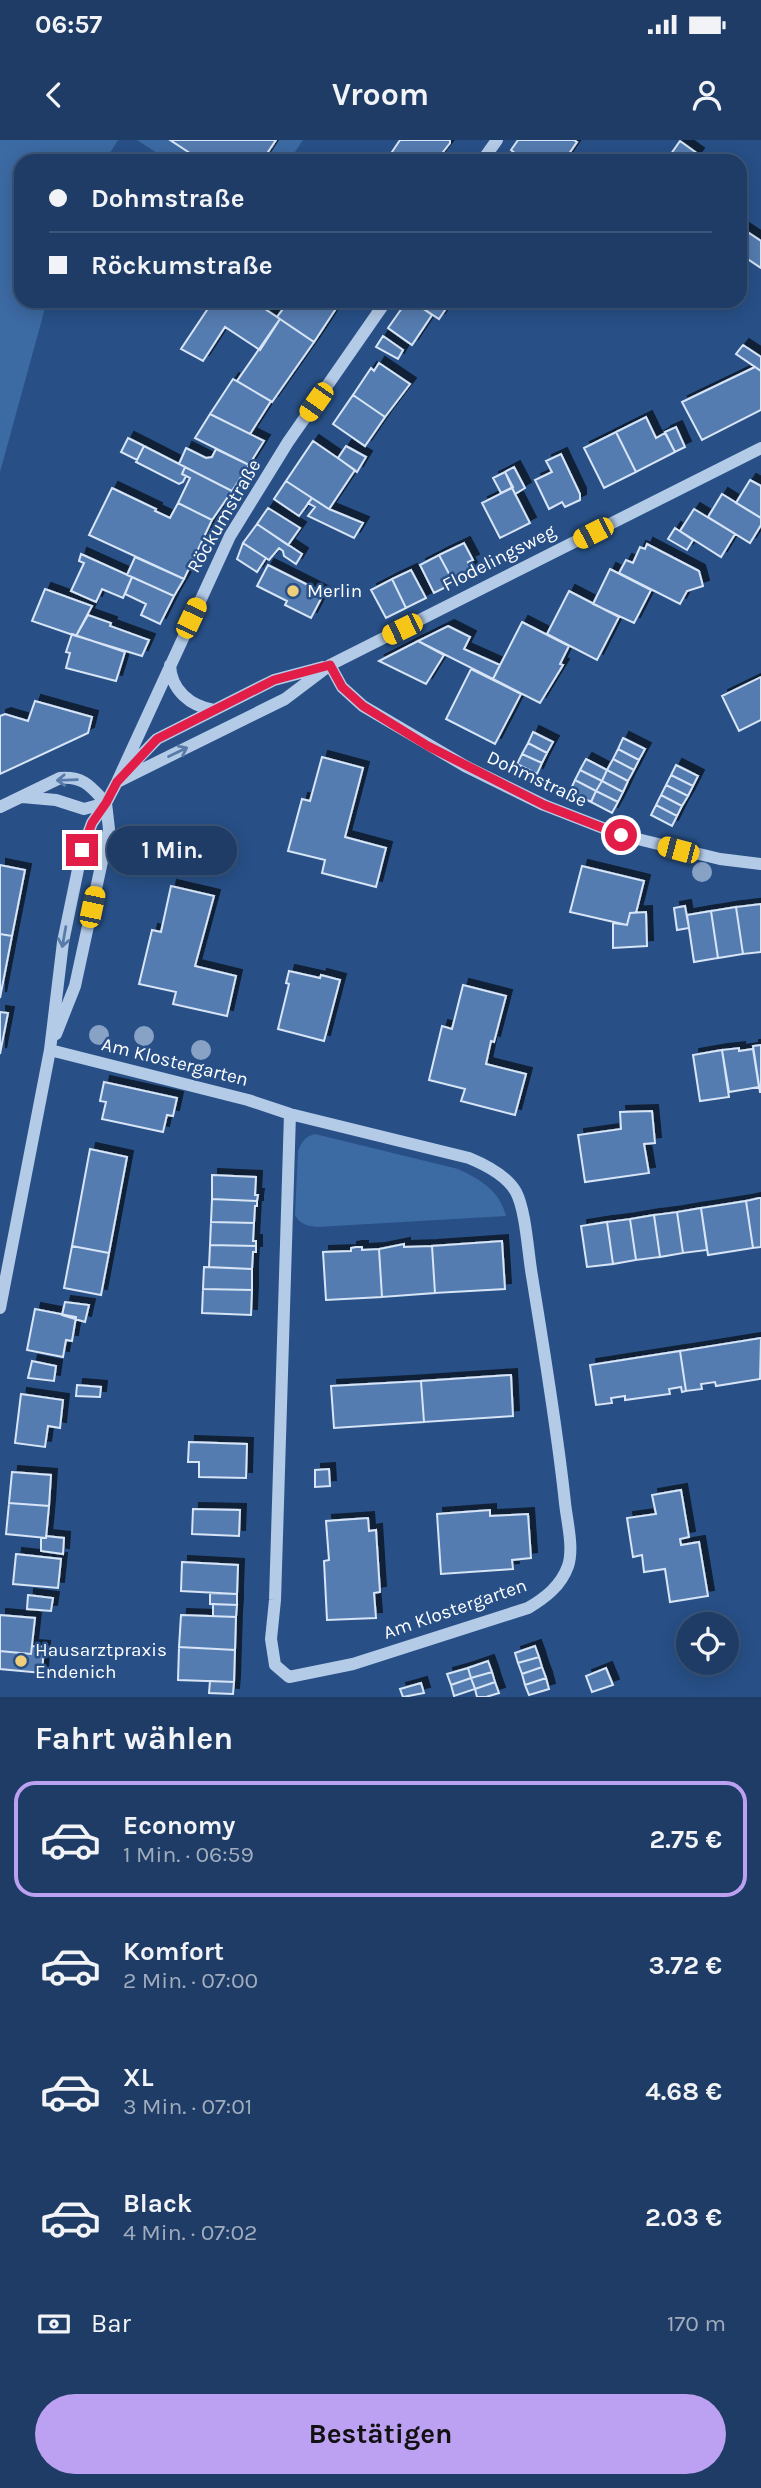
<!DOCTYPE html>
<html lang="de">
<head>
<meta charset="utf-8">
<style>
	body { margin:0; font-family:Karla,sans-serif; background:#2b476e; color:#f1f3f6; height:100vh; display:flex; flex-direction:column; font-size:26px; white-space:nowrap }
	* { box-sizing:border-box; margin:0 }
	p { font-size:23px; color:#a1adbf }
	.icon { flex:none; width:38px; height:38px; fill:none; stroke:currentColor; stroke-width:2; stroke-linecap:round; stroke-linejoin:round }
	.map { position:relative; height:1557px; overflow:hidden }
	.side { display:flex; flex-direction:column; background:#1e3c65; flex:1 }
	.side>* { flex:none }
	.guide { position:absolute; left:14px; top:14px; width:733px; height:154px; border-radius:21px; box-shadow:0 4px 18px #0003,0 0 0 2px #3c5679; display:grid; align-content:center; height:154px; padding:0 35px; background:#1e3c65 }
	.controls { position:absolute; left:676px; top:1472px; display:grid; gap:14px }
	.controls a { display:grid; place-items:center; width:63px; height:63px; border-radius:50%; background:#1e3c65; box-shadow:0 4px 18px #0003,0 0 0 2px #3c5679; font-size:35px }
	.end { position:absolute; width:32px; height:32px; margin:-16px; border:9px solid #e11d48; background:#fff; box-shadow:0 0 0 4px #fff }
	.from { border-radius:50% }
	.bubble { position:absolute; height:49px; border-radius:24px; background:#1e3c65; box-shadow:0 4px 18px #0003,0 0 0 2px #3c5679; font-size:23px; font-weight:700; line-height:49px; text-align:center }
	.car { position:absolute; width:21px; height:42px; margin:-21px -10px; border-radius:9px; box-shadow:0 0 5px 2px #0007; background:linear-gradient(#f5c518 24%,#345 0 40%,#f5c518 0 76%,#345 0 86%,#f5c518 0) }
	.guide b { display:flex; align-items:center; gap:24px; height:66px; font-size:26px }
	.guide b+b { border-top:2px solid #3c5679 }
	.guide i { width:18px; height:18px; background:#f1f3f6 }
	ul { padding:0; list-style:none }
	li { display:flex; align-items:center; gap:21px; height:116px; margin:0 14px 10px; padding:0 21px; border:4px solid transparent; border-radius:21px }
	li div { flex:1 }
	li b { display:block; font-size:26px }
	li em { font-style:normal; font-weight:700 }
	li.on { border-color:#bca0f2 }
	li>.icon { width:63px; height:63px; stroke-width:1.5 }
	h2 { padding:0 35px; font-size:32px; line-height:84px }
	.pay { display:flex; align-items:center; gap:18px; height:77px; padding:0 35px; font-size:26px }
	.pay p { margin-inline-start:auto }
	.primary-button { display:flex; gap:14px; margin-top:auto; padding:14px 35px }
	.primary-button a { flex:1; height:80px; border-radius:42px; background:#bca0f2; color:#111; font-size:28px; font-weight:700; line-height:80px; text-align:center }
	.status { display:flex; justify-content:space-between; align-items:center; height:49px; padding:0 35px; background:#1e3c65; direction:ltr }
	.status svg { height:19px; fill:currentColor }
	header { display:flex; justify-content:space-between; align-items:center; height:91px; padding:0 35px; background:#1e3c65; font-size:32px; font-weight:700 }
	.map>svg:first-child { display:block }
</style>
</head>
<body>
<div class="status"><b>06:57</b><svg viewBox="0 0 49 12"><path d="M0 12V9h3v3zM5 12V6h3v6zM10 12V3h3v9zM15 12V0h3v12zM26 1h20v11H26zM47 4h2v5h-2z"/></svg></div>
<header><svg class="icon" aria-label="back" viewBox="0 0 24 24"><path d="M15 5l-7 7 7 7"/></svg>Vroom<svg class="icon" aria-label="person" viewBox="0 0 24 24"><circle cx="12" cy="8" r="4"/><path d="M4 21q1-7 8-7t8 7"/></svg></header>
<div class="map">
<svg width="761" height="1557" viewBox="0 0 761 1557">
	<defs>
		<filter id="shadow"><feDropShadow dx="6" dy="-6" stdDeviation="0" flood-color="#0009"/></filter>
	</defs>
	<rect width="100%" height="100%" fill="#285087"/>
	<path fill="#3c6aa3" d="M0,0H118L105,21H21V161H47L0,332Z
		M137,0H303L289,21H169Z
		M315,994L458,1029C480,1039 500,1051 506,1076L317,1087C308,1086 299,1084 295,1075L298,1011C302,1001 305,997 315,994Z"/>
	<path fill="#547cb0" stroke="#d7e5f7" stroke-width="2" filter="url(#shadow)" d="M170,0H276L262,21H202Z
		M400,0H450V3L436,21H400L390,15Z
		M518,0H574L577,2L564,21H525L511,10Z
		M680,1L698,14L693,21H666Z
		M740,87L761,101V128L740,114Z
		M213,161H253L280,179L260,210L225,187L203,221L181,209Z
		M289,161H341L314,202L277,177Z
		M407,161H412L432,175L412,205L388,188Z
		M412,161H451L439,179Z
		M280,179L314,202L272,262L237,241Z
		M383,196L403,210L398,219L376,207Z
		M743,205L761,217V231L736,214Z
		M379,223L410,244L385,277L353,255L371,228L374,231Z
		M755,227L761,231V270L702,300L682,262Z
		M233,239L271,261L250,294L210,274Z
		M353,255L385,277L365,306L333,284Z
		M210,274L264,301L249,325L195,298Z
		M646,277L656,298L665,293L675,312L636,332L616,292Z
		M676,287L685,307L675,312L665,292Z
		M616,292L636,332L604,348L584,308Z
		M128,298L144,306L137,320L121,312Z
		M313,301L355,330L329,369L286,341Z
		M144,306L185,327L182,334L186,336L183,342L179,344L136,322Z
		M346,306L366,317L357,332L338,318Z
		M186,308L206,318L212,317L216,309L249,325L232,351L179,324Z
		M561,314L580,354V360L565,367L562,362L549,369L535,340L552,332L546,321Z
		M185,327L232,351L212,380L178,363L190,338L182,334Z
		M514,327L525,348L515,354L505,332Z
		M505,332L513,347L501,353L493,338Z
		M750,340L761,346V378L736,363Z
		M286,341L312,358L299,376L274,359Z
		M112,348L156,369L155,371L170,378L178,363L212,380L184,439L89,395Z
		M512,348L530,383L500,398L482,363Z
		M722,354L761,378V385L750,403L708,377Z
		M312,358L329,369L363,383L354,398L308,376L315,367L308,363Z
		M268,368L300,388L288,405L257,384Z
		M694,369L735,394L721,417L680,391Z
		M257,384L302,414L296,424L284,416L283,411L279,408L269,420L243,403Z
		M675,388L693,400L687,410L668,399Z
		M243,403L266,418L257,432L237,419Z
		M464,403L473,420L468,422L473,433L454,443L439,415Z
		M647,404L699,431L703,446L687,451L680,464L619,433L626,420L633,423L640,407L645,409Z
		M81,414L132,437L123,458L102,449L96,462L71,451L84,423L79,421Z
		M439,415L454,443L434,453L420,425Z
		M135,417L184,439L174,456L127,435Z
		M268,425L324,453L311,478L285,465L287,461L257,446Z
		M610,429L651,450L634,483L593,464Z
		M411,430L426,458L406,468L392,439Z
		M132,437L174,456L160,484L141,475L146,464L125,454Z
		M392,439L406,468L386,478L371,450Z
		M45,449L92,466L76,496L32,481Z
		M569,451L619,477L597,520L547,494Z
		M88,475L111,483L110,486L149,500L142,516L76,496Z
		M522,482L569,506L560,524L563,525L540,563L493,539Z
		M448,486L470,497L464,509L500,525L493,539L418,501Z
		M72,494L125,512L116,541L66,528L70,513L66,512Z
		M418,501L444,515L426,544L379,521Z
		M471,529L521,554L495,604L446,579Z
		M761,537V580L739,591L722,556Z
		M35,561L92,577L88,593L0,634V576L5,574L28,581Z
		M533,592L553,602L547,613L528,603Z
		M623,598L645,609L639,620L618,609Z
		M528,603L547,613L542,623L522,614Z
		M618,609L639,620L634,630L613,619Z
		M522,614L542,623L537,634L517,624Z
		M322,617L363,628L345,697L386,708L376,747L322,733L325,720L288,711L302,659L310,661Z
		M586,619L607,630L602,641L580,630Z
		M613,619L634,630L628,641L607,630Z
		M676,625L698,636L693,646L671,635Z
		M580,630L602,641L596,651L575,640Z
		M607,630L628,641L623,652L602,641Z
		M671,635L693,646L688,656L666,645Z
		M575,640L596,651L591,662L570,651Z
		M602,641L623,652L618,662L596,651Z
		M666,645L688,656L682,666L661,655Z
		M596,651L618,662L612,673L591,662Z
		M661,655L682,666L677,676L656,665Z
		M656,665L677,676L672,686L651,675Z
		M0,725L25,730L12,796L0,794Z
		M582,726L644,741L636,773H630L627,785L570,772Z
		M171,746L214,756L195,826L236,836L227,876L173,864L176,852L139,844L152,790L161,792Z
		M761,764V812L743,814L736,767Z
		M685,766L689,788L677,790L674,768Z
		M736,767L743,814L718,818L711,771Z
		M711,771L718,818L694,822L687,775Z
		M646,772L647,806L613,808V783L627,785L630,773Z
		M0,794L12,796L0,858Z
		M289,831L320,838L321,835L340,840L324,901L278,889L289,844L286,843Z
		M463,845L506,856L494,902L491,901L486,924L526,934L515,975L461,961L465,949L429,940L442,886L452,889Z
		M0,872L8,873L0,914Z
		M761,905V952H760L753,906Z
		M739,908V911L753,909L759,947L729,952L722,910Z
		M722,910L729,957L700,961L693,915Z
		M104,942L177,958L173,976L167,975L163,992L102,979L106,962L100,961Z
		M652,971L655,1003L644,1004L649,1033L585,1042L578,995L621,989L620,972Z
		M90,1009L127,1017L109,1113L72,1106Z
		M212,1035L256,1037L255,1055H258L257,1061L212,1059Z
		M759,1058H761V1107L753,1108L746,1061Z
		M212,1059L257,1061V1066H255L254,1083L211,1082Z
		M746,1061L753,1108L708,1115L701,1068Z
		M701,1068L707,1110L683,1113L677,1072Z
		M677,1072L683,1113L660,1117L654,1075Z
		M654,1075L660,1117L636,1120L630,1079Z
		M630,1079L636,1120L613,1124L607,1082Z
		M211,1082L254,1083L253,1101H256V1106L210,1105Z
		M607,1082L613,1124L587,1127L581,1086Z
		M502,1101L505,1149L435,1153L432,1106Z
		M404,1104V1107L432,1106L435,1153L382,1157L379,1109Z
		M210,1105L256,1106V1112H253L252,1129L209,1127Z
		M72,1106L109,1113L101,1155L64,1148Z
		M356,1107H362V1110L379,1109L382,1157L326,1160L323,1112L351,1111V1108Z
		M204,1127L252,1129V1150L203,1149Z
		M203,1149L252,1150L251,1175L202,1173Z
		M65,1162L89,1165L85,1182L62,1175Z
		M35,1169L76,1177L72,1201L66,1200L63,1217L27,1210Z
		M761,1198L760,1239L716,1246L715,1242L701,1244L702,1249L686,1251L680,1211Z
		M680,1211L686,1251L682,1252L681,1247L669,1249L670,1254L625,1260V1256L611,1258L612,1263L596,1265L590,1225Z
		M32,1221L56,1226L54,1241L28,1238Z
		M511,1235L513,1276L424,1282L421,1241Z
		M421,1241L424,1282L334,1288L331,1246Z
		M77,1245L101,1247L100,1257L76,1256Z
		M21,1254L63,1260L60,1288L48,1286L45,1307L15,1303Z
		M189,1302L247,1304L246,1338L199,1337V1322H188Z
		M329,1329L330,1346L315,1347V1330Z
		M12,1332L51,1335L49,1366L9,1363Z
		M681,1350L689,1397L680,1399L681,1405L699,1402L708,1456L670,1462L665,1429L644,1432L642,1415L633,1417L627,1378L656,1374L652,1355Z
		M9,1363L49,1366L46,1398L6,1394Z
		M193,1369L240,1370L239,1396L192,1394Z
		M490,1370V1376L528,1374L531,1418L512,1420L513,1429L441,1434L437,1374Z
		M368,1378L369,1391L376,1390L380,1452L374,1453L376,1478L327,1480L324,1421L329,1420L326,1381Z
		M46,1396L64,1398L63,1414L41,1411V1398H46Z
		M16,1414L61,1419L58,1448L13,1444Z
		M182,1422L238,1425L237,1454L181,1451Z
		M210,1453L237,1454V1465L210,1464Z
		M28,1455L53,1458L51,1471L27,1469Z
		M213,1464L237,1465L236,1477H213Z
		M0,1475L35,1478L31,1514L0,1511Z
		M181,1475L236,1477L235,1510L179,1507Z
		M32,1506L44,1507L42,1533L0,1529V1511L31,1514Z
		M535,1506L539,1517L518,1523L515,1513Z
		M179,1507L235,1510L234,1542L178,1540Z
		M539,1517L542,1527L522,1534L518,1523Z
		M488,1521L492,1532L471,1538L468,1528Z
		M542,1527L546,1538L525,1545L522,1534Z
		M468,1528L471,1538L451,1545L447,1534Z
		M606,1528L613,1545L592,1552L586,1536Z
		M492,1532L495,1542L475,1549L471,1538Z
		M471,1538L475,1549L454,1556L451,1545Z
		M546,1538L549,1549L529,1555L525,1545Z
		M210,1541L234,1542L233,1554L209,1553Z
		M495,1542L499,1553L486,1557H477L475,1549Z
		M421,1543L424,1553L403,1557L400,1549Z"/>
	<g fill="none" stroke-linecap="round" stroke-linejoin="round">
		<path stroke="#b4cbe8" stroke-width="12" d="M482,21L497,0
			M170,525C171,550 190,566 214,570
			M330,525L342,547L363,566L465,626L544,665L621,695L720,719L761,724
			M128,629L157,599L274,540L323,527
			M117,642L285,559L330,525L761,308
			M22,657L56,660L84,669L106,663
			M0,667L60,638C84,636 91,647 106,663
			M56,894L75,846L109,689L106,663
			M50,910L248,960L290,974L469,1018C486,1025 507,1036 516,1052C526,1071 528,1114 532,1136C544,1211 557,1287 565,1363C567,1382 574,1408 568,1426C561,1446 545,1458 528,1468L353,1524L289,1537L275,1525L271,1499L275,1460L290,974
			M0,1168L50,910L63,802L82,710L92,683L106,663L117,642L230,396L288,302L386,161"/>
	</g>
	<g fill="#88a2c5">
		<circle cx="702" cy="732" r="10"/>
		<circle cx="99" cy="895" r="10"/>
		<circle cx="144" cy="896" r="10"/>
		<circle cx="201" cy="910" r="10"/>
	</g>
	<defs><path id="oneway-shaft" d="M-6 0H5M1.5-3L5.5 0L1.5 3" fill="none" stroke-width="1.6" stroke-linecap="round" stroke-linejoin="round" transform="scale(1.75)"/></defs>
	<g stroke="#597ba9">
		<use href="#oneway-shaft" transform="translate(178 612) rotate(-26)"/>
		<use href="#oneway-shaft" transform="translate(67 640) rotate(178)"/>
		<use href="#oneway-shaft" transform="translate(64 797) rotate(100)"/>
	</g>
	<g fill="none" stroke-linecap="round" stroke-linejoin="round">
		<path stroke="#e11d48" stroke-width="9" d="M82,710L92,683L106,663L117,642L157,599L274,540L330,525L342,547L363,566L428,606L544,665L621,695"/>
	</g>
	<g fill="#f0cf7a" stroke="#285087" stroke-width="2.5">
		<circle cx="293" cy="451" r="7"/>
		<circle cx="21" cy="1521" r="7"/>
	</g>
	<g text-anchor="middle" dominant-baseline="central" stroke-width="5" stroke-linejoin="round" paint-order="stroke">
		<g font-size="19" fill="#fff" stroke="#285087">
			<text transform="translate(224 376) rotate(-60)">Röckumstraße</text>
			<text transform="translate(499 418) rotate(-27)">Flodelingsweg</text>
			<text transform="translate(537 639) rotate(25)">Dohmstraße</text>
			<text transform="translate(175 922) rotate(14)">Am Klostergarten</text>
			<text transform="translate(455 1469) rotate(-19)">Am Klostergarten</text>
		</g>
		<g font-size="19" fill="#fff" stroke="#285087" text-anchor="start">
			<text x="307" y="451">Merlin</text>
			<text x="35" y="1510">Hausarztpraxis<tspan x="35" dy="22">Endenich</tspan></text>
		</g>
	</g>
</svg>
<div class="controls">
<a><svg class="icon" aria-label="locate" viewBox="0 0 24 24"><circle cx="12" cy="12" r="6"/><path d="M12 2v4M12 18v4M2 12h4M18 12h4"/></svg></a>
</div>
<i class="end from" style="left:621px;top:695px"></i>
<i class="end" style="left:82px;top:710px"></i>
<div class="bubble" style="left:107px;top:686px;width:130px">1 Min.</div>
<i class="car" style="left:316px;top:262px;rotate:215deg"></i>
<i class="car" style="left:593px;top:393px;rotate:243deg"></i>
<i class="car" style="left:191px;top:478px;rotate:25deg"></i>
<i class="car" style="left:402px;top:489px;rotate:244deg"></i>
<i class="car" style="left:678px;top:710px;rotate:285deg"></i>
<i class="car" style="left:92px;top:767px;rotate:12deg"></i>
<div class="guide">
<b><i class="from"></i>Dohmstraße</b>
<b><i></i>Röckumstraße</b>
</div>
</div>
<section class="side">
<h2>Fahrt wählen</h2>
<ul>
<li class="on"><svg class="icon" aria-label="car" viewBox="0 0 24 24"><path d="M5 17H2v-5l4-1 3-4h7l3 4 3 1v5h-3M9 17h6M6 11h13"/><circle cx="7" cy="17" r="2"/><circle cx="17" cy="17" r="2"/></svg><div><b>Economy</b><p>1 Min. · 06:59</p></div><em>2.75 €</em></li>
<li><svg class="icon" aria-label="car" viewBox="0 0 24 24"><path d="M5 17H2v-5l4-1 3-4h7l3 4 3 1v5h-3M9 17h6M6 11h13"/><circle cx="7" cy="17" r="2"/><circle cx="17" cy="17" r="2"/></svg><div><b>Komfort</b><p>2 Min. · 07:00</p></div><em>3.72 €</em></li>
<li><svg class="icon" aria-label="car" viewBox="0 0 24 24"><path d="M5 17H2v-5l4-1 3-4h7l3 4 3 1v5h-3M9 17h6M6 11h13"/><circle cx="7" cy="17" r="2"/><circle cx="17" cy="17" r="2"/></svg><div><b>XL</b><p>3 Min. · 07:01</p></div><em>4.68 €</em></li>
<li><svg class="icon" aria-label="car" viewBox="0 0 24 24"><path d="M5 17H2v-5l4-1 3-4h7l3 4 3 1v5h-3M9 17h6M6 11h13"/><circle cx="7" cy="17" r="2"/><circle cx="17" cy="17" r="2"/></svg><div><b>Black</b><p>4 Min. · 07:02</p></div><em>2.03 €</em></li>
</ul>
<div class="pay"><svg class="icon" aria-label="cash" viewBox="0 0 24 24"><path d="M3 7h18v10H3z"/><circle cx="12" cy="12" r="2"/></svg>Bar<p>170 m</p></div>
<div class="primary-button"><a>Bestätigen</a></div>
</section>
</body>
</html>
